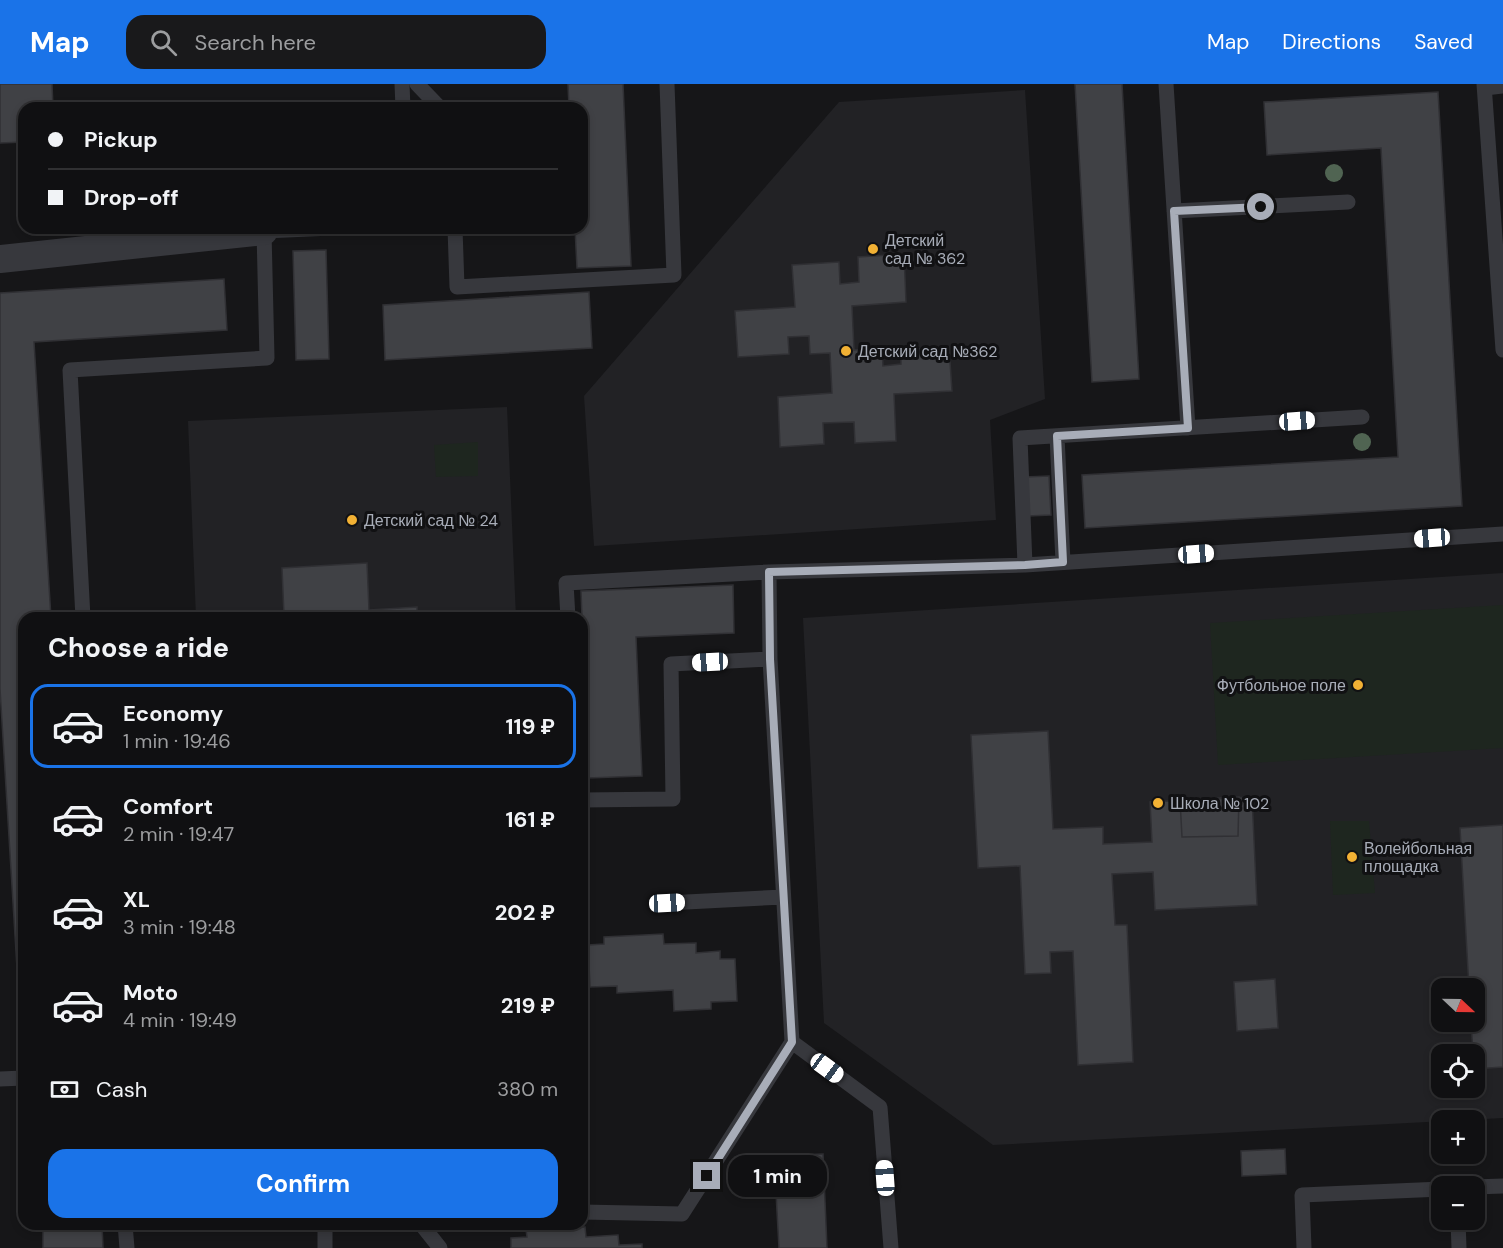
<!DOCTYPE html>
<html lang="en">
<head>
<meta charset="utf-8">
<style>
	body { margin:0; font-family:"DM Sans",sans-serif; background:#19191b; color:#f1f3f6; height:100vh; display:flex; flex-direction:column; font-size:22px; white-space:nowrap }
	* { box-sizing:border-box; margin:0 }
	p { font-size:20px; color:#9c9d9f }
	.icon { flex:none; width:33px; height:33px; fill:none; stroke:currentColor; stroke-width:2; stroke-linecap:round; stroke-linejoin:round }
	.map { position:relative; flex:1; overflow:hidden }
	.drawer { position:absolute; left:18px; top:528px; width:570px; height:618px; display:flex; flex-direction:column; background:#101012; border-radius:18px; box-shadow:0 3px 9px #0003,0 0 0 2px #303032 }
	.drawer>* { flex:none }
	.top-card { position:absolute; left:18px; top:18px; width:570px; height:132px; border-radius:18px; box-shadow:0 3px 9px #0003,0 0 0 2px #303032; display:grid; align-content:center; height:132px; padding:0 30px; background:#101012 }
	.needle { width:39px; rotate:112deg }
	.tools { position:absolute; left:1431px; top:894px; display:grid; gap:12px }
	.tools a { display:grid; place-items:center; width:54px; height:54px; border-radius:12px; background:#101012; box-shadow:0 3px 9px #0003,0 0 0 2px #303032; font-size:30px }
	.end { position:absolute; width:27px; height:27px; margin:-14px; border:8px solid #a8adb8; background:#111; box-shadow:0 0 0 3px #111 }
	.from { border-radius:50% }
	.bubble { position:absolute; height:42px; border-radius:18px; background:#101012; box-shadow:0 3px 9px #0003,0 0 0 2px #303032; font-size:20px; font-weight:700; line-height:42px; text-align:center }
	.car { position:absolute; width:18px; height:36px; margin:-18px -9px; border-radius:8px; box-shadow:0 0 4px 2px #0007; background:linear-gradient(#fff 24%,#345 0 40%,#fff 0 76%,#345 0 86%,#fff 0) }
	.top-card b { display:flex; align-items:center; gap:21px; height:57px; font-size:22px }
	.top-card b+b { border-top:2px solid #303032 }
	.top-card i { width:15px; height:15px; background:#f1f3f6 }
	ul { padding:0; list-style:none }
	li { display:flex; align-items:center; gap:18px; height:84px; margin:0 12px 9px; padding:0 18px; border:3px solid transparent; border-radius:18px }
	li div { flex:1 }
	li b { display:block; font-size:22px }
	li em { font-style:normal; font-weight:700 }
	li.current { border-color:#1a73e8 }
	li>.icon { width:54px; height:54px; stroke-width:1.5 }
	h2 { padding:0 30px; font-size:27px; line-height:72px }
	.pay { display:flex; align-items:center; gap:15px; height:66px; padding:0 30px; font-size:22px }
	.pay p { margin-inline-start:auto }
	.cta { display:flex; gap:12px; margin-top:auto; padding:12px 30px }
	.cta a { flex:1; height:69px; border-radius:18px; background:#1a73e8; color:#fff; font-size:24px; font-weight:700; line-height:69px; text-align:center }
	header { display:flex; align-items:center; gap:36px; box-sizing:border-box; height:84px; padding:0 30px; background:#1a73e8; color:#fff }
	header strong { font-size:28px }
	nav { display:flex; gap:33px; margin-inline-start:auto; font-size:21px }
	.search { width:420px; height:54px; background:#19191b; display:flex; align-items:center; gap:15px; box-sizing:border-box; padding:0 21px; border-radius:18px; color:#9c9d9f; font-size:22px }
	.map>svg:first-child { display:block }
</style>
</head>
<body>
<header>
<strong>Map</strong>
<div class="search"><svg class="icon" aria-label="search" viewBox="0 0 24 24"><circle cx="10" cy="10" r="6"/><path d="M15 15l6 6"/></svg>Search here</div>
<nav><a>Map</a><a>Directions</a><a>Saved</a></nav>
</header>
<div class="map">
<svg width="1503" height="1164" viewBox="0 0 1503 1164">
	<rect width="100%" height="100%" fill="#161618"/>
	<path fill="#222225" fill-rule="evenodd" d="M1025,6L1045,315L990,336L996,436L594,462L584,312L839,18Z
		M507,323L516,534H196L188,337Z
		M1503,489V1034L993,1061L824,939L803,534ZM1442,904H1474V938H1442ZM1442,970H1474V1004H1442Z"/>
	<path fill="#1e261f" d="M478,358V392L436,393L434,361Z
		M1503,521V664L1218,681L1210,539Z
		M1330,737H1369L1375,809L1333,811Z"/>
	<path fill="#404145" stroke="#303034" stroke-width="1.5" d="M0,0H52L53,24H24V58L0,59Z
		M568,0H623L631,182L577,184L575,144H582V24H569Z
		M1075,0H1122L1139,295L1092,298Z
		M1438,8L1462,422L1085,444L1082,391L1398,373L1381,64L1267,71L1264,18Z
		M326,166L329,275L296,276L293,167Z
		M904,170L906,218L852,222L854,266L882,264L883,282L901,280V266L949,263L952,307L894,310L896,357L855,359L854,338L823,339L824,360L780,363L778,313L832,309L830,269L810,270L809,252L788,253L789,270L738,273L735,227L795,223L792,181L839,178L840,200L859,198L858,173Z
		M224,195L227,246L34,258L51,534H24V950H21L0,605V209Z
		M589,208L592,264L385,276L383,221Z
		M1049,392L1051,431L1028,432L1025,393Z
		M367,479L369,526L417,523V534H346V529L284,532L282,484Z
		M733,501L734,549L636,553L642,692L588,694L581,507Z
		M1048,647L1053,745L1103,743V760L1152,758L1150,718L1252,713L1257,821L1155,826L1153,788L1112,790L1115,841H1127L1133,978L1078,981L1073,867L1050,868L1051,889L1025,890L1020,782L978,784L971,651Z
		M1239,713L1238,752L1182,753L1180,716Z
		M1503,741V983L1474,985L1471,938H1474V904H1469L1460,744Z
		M663,850L664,860L696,859V869L720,867V875H735L737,917L711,918V925L674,927L673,906L617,909V902L590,903L588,861L604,860V853Z
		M1275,895L1278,944L1237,947L1234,898Z
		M1285,1065L1286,1090L1242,1092L1241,1067Z
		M823,1070L827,1164H779L774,1072Z
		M18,1104H24V1129H19Z
		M43,1140H102L103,1164H43Z
		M585,1143L586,1153L618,1151L619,1161L642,1160V1164H511V1154L527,1153L526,1146Z"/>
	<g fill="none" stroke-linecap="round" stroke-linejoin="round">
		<path stroke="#37383d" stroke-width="15" d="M402,0L403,24
			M417,0L440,24
			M1166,0L1188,344
			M1484,0L1503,266
			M1485,4L1503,2
			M1174,127L1348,118
			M455,144L457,203L674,191L667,0
			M1057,352L1063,478
			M1025,481L1020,354L1362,333
			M769,488L770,575L792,958L880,1023L891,1164
			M83,534L70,286L267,274L264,147L332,144
			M568,534L566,499L769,488L1025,481L1503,450
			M582,716L673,715L671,580L770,575
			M667,819L783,813
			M0,995L24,994
			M1474,1103L1503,1102
			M582,1128L682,1130L792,958
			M1458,1136L1459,1164
			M125,1140L127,1164
			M325,1140V1164
			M421,1140L440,1164
			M1304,1164L1302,1111L1442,1105"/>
		<path stroke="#37383d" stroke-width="28" d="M0,175L264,147"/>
	</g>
	<g fill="#506452">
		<circle cx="1334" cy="89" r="9"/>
		<circle cx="1362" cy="358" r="9"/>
	</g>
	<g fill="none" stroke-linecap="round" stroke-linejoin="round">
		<path stroke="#a8adb8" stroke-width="8" d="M707,1092L792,958L770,575L769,488L1025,481L1063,478L1057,352L1188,344L1174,127L1261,123"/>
	</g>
	<g fill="#f2b134" stroke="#111113" stroke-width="2">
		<circle cx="873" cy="165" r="6"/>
		<circle cx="846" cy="267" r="6"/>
		<circle cx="352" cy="436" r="6"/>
		<circle cx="1358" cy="601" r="6"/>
		<circle cx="1158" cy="719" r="6"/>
		<circle cx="1352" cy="773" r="6"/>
	</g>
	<g text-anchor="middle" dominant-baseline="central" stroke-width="6" stroke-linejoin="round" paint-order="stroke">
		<g font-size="16" fill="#a8adb8" stroke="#111113" text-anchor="start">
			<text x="885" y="156">Детский<tspan x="885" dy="18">сад № 362</tspan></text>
			<text x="858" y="267">Детский сад №362</text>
			<text x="364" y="436">Детский сад № 24</text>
			<text x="1346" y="601" text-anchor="end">Футбольное поле</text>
			<text x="1170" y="719">Школа № 102</text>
			<text x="1364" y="764">Волейбольная<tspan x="1364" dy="18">площадка</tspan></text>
		</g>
	</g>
</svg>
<div class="tools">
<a><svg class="needle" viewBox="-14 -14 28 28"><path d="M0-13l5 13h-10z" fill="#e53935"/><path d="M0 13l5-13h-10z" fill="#9c9d9f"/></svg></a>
<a><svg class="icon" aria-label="locate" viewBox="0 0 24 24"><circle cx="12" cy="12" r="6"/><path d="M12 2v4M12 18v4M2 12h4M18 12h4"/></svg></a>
<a>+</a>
<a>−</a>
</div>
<i class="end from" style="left:1261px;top:123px"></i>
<i class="end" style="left:707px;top:1092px"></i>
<div class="bubble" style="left:728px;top:1071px;width:99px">1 min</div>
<i class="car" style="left:1297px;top:337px;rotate:86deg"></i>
<i class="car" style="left:1432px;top:454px;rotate:266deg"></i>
<i class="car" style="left:1196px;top:470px;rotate:86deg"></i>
<i class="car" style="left:710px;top:578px;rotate:267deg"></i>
<i class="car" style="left:667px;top:819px;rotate:87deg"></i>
<i class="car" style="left:827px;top:984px;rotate:126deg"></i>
<i class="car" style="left:885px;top:1094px;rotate:356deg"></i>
<div class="top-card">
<b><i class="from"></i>Pickup</b>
<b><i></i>Drop-off</b>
</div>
<section class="drawer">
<h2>Choose a ride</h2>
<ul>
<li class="current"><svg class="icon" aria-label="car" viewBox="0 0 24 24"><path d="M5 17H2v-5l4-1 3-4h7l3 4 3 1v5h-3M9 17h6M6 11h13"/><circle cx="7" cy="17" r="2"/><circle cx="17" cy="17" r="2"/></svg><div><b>Economy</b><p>1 min · 19:46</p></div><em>119 ₽</em></li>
<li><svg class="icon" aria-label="car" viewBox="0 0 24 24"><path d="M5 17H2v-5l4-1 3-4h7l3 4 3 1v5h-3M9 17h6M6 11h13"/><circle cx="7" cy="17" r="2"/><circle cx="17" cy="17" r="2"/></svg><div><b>Comfort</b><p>2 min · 19:47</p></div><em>161 ₽</em></li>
<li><svg class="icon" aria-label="car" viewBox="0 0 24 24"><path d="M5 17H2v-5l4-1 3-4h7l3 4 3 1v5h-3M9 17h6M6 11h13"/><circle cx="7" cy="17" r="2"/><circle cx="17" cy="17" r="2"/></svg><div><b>XL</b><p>3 min · 19:48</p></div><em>202 ₽</em></li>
<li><svg class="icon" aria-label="car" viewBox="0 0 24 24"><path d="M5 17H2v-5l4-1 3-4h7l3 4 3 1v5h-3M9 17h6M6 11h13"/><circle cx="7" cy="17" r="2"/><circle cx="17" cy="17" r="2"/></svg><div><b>Moto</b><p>4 min · 19:49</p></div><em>219 ₽</em></li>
</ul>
<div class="pay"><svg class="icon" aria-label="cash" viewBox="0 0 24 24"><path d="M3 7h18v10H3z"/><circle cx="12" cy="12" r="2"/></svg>Cash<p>380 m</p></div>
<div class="cta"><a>Confirm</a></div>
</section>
</div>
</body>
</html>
